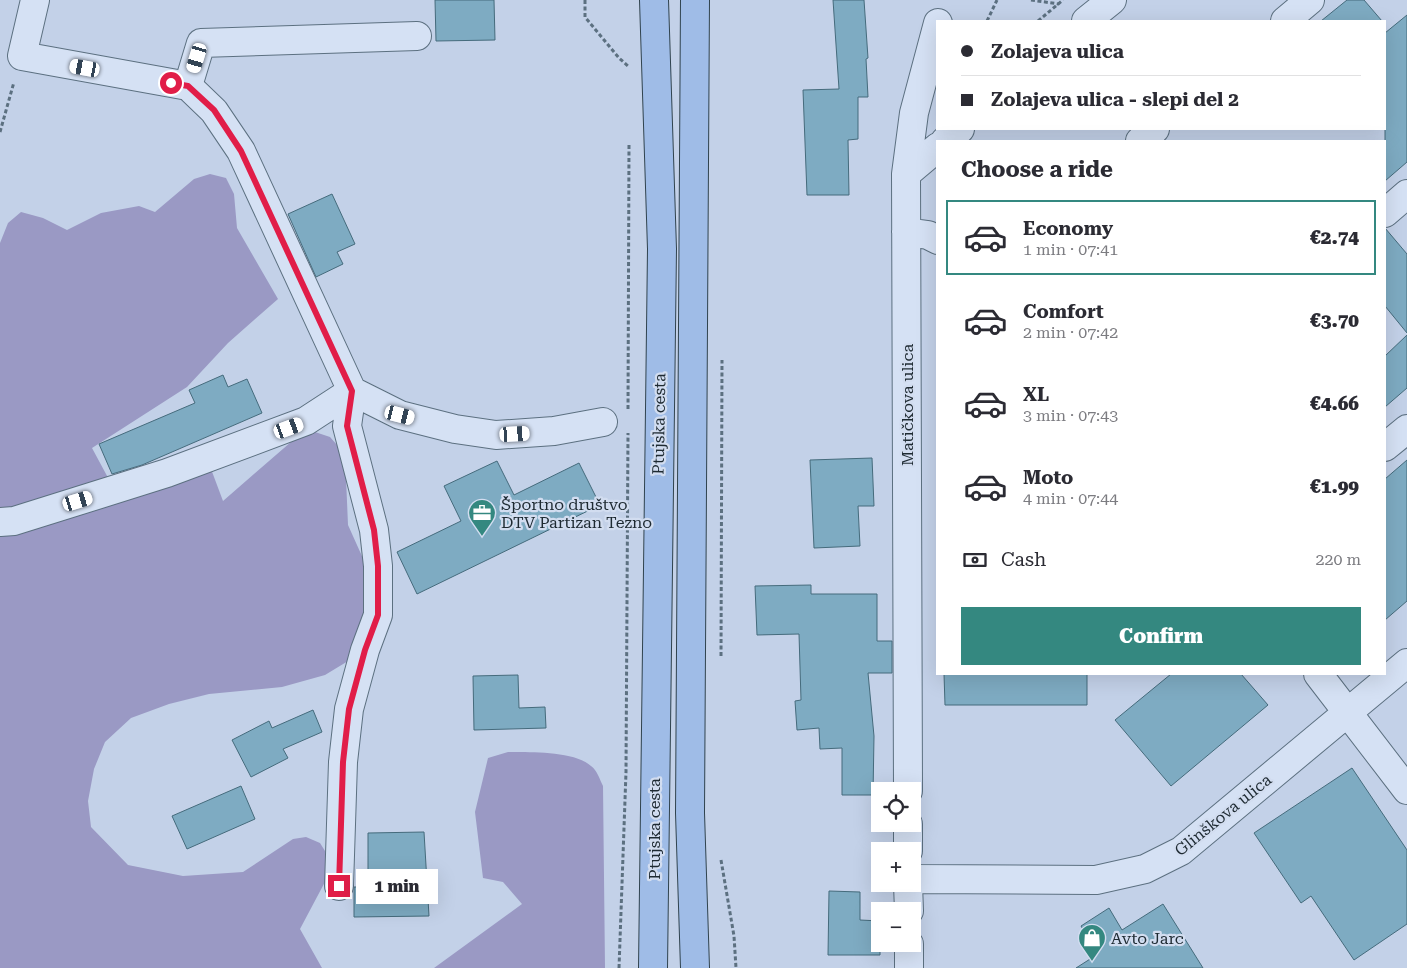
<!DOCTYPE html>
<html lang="en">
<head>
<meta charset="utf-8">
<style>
	body { margin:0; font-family:"Roboto Serif",serif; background:#f7f7f7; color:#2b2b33; height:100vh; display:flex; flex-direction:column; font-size:19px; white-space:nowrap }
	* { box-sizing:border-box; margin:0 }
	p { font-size:16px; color:#7c7c81 }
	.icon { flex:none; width:28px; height:28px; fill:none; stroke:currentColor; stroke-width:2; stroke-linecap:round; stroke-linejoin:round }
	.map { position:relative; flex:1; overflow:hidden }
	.side { position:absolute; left:936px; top:140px; width:450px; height:535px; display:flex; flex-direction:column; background:#fff; border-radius:0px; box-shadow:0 5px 20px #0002 }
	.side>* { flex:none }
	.banner { position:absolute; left:936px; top:20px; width:450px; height:110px; border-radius:0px; box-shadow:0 5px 20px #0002; display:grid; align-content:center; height:110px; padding:0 25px; background:#fff }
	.tools { position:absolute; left:871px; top:782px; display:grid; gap:10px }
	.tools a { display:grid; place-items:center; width:50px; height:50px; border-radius:0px; background:#fff; box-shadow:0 5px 20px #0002; font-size:25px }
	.end { position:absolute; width:22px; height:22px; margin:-11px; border:6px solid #e11d48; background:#fff; box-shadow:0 0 0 2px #fff }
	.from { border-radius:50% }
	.bubble { position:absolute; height:35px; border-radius:0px; background:#fff; box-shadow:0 5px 20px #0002; font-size:16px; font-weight:800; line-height:35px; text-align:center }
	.car { position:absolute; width:15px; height:30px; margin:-15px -8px; border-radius:6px; box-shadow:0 0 4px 1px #0007; background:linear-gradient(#fff 24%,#345 0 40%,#fff 0 76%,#345 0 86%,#fff 0) }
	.banner b { display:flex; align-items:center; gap:18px; height:48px; font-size:19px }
	.banner b+b { border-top:1px solid #e1e1e2 }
	.banner i { width:12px; height:12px; background:#2b2b33 }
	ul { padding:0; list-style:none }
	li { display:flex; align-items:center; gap:15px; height:75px; margin:0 10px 8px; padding:0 15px; border:2px solid transparent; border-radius:0px }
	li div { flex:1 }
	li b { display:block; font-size:19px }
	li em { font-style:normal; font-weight:800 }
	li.active { border-color:#348880 }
	li>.icon { width:45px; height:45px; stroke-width:1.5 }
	h2 { padding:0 25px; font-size:22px; line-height:60px }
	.pay { display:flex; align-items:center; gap:12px; height:55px; padding:0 25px; font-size:19px }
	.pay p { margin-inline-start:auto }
	.cta { display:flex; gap:10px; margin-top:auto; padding:10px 25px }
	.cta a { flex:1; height:58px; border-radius:0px; background:#348880; color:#fff; font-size:20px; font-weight:800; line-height:58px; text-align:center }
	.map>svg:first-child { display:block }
</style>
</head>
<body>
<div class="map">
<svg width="1407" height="968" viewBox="0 0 1407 968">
	<rect width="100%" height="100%" fill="#c3d1e8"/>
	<path fill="#9a99c4" d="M210,174L226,178L234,194L237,228L278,299L228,343L187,387L92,448L120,500L211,469L223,501L306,429L330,437L345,454L348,525L370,574L369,617L353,658L325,675L282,687L209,694L169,704L131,718L105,742L94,769L88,801L91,827L128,865L183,876L243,872L293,839L306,837L320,843L325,851L328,865L326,880L300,929L322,968H0V243L8,223L21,212L43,218L67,230L101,213L139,206L155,212L194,179Z
		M508,752C529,752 575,751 591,766C597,770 600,780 603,786L605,968H434L522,904L503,882L483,878L475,812L488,758Z"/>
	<path fill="#7eabc2" stroke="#456b7c" d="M435,0H494L495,40L436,41Z
		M833,0H864L868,58L866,59L868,97H858V139L848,140L849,195H807L803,90L839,89Z
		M1347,0H1364L1382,21H1321Z
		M1407,15V162L1385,181V33Z
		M332,194L355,244L337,252L343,264L316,277L288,214Z
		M1385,228L1407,254V333L1385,306Z
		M1407,335V388L1385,407V356Z
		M223,375L228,387L247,379L262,413L142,465L112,474L99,444L195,403L189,390Z
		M872,458L874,506H858L860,546L814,548L810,460Z
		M1407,460V601L1385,620V479Z
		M497,461L514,495L579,463L600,505L417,594L397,552L461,521L444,486Z
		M811,585V594H877V641H892V673H868L874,736L873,795H842V748L820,749L819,728L797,730L795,701L801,700L799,634L757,635L755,586Z
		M944,674H1087V705H945Z
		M1171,674H1241L1268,705L1171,786L1115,720Z
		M518,675L519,708L545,707L546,728L474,730L473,676Z
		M313,710L322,732L283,749L288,758L251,777L232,740L269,721L272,728Z
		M1352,768L1407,850V924L1354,960L1311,896L1301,903L1254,833Z
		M241,786L255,819L187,849L172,816Z
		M424,832L429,916L354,917V887H368V833Z
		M829,891L860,892V920L880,921V955H828Z
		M1163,904L1203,968H1076L1098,954L1081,926L1109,908L1122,930Z"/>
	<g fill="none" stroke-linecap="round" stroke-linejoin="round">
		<defs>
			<path id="minor" d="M35,0L22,56L188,86L214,111L241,151L352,391L400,415L455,429L496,435L554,431L603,422
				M1086,21L1112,0
				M1285,21L1310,0
				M188,86L201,43L417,36
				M945,141L960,129
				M1140,141L1155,129
				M906,174L938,147
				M1385,213L1407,194
				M906,232L928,235L938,240
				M1385,447L1407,429
				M0,522L14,521L167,473L306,421L352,391
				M1318,674L1407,790
				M908,791L906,174L914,113L938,23
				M908,824V851
				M912,879L1096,880L1145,869L1181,851L1407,663
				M908,884L909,911
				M339,886L343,762L349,709L365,650L378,615V566L374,530L347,426L352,391
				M909,944V968"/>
			<path id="major" d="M695,0L690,813L695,968
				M653,968L662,249L654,0"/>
		</defs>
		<use href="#minor" stroke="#5c7080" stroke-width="30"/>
		<use href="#major" stroke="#30434e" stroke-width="30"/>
		<path stroke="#5c7080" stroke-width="3" stroke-dasharray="4 2.5" stroke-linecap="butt" d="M585,0V17L619,58L628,66
			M1031,0L1059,4
			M987,21L997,0
			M1038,21L1063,0
			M0,132L14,82
			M628,409L629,143
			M721,656L722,360
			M721,860L734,936L736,968
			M619,968L626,772L628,433"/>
		<use href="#minor" stroke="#d5e1f4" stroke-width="28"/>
		<use href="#major" stroke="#9fbce7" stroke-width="28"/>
	</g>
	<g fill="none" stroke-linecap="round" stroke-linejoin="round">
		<path stroke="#e11d48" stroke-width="6" d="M171,83L188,86L214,110L241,151L352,391L347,426L374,530L378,566V615L365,650L349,709L343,762L339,886"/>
	</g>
	<defs>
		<symbol id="office-pin" viewBox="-11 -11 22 30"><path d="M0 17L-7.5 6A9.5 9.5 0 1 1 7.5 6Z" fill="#348880" stroke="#d2ddf0"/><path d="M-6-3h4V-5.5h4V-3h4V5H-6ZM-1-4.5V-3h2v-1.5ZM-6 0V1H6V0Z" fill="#fff"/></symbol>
		<symbol id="shop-pin" viewBox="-11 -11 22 30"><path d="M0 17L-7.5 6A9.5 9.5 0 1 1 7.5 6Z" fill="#348880" stroke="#d2ddf0"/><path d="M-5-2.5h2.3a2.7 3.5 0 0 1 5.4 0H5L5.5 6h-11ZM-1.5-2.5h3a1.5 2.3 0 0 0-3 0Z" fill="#fff"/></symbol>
	</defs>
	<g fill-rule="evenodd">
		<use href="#office-pin" x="466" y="497" width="32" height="43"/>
		<use href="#shop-pin" x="1076" y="922" width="32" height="43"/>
	</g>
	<g text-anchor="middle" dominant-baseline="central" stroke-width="4.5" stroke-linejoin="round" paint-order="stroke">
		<g font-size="16" fill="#1e2a32" stroke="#d2ddf0">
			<text transform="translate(907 405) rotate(-90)">Matičkova ulica</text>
			<text transform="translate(659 424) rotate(-89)">Ptujska cesta</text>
			<text transform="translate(1223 815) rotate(-39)">Glinškova ulica</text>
			<text transform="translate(654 829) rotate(-90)">Ptujska cesta</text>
		</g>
		<g font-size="16" fill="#1e2a32" stroke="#d2ddf0" text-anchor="start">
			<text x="501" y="504">Športno društvo<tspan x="501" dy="18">DTV Partizan Tezno</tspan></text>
			<text x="1111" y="938">Avto Jarc</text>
		</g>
	</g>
</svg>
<div class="tools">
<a><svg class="icon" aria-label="locate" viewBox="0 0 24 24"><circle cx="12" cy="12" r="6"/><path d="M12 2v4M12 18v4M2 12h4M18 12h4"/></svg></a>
<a>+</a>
<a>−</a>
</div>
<i class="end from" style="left:171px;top:83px"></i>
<i class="end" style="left:339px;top:886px"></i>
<div class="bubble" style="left:356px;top:869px;width:82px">1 min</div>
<i class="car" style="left:197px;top:58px;rotate:197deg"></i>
<i class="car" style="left:85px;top:68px;rotate:280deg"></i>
<i class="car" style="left:400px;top:415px;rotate:104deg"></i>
<i class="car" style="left:289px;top:428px;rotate:70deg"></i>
<i class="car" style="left:515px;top:434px;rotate:87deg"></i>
<i class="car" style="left:78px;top:501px;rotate:73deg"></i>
<div class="banner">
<b><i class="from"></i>Zolajeva ulica</b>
<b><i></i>Zolajeva ulica - slepi del 2</b>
</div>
<section class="side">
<h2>Choose a ride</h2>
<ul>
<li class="active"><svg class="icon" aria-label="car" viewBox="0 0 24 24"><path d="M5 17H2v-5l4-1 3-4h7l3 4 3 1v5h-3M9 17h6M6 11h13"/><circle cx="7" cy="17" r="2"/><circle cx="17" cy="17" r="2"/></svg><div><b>Economy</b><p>1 min · 07:41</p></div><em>€2.74</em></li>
<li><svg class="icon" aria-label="car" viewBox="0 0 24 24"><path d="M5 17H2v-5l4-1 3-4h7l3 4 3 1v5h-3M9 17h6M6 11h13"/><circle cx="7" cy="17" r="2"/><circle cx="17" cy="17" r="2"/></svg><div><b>Comfort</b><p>2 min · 07:42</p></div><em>€3.70</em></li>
<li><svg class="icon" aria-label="car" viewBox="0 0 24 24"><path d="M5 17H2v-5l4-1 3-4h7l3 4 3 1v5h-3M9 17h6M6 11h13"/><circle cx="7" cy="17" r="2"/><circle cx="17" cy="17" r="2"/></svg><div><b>XL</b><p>3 min · 07:43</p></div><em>€4.66</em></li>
<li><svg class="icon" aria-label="car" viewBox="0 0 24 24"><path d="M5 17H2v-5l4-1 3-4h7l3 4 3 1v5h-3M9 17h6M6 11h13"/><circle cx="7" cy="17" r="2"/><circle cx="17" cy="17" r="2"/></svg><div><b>Moto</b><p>4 min · 07:44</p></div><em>€1.99</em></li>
</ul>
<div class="pay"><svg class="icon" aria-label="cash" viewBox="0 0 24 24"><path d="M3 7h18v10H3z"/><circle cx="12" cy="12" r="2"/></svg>Cash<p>220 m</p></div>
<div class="cta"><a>Confirm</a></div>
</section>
</div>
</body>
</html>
